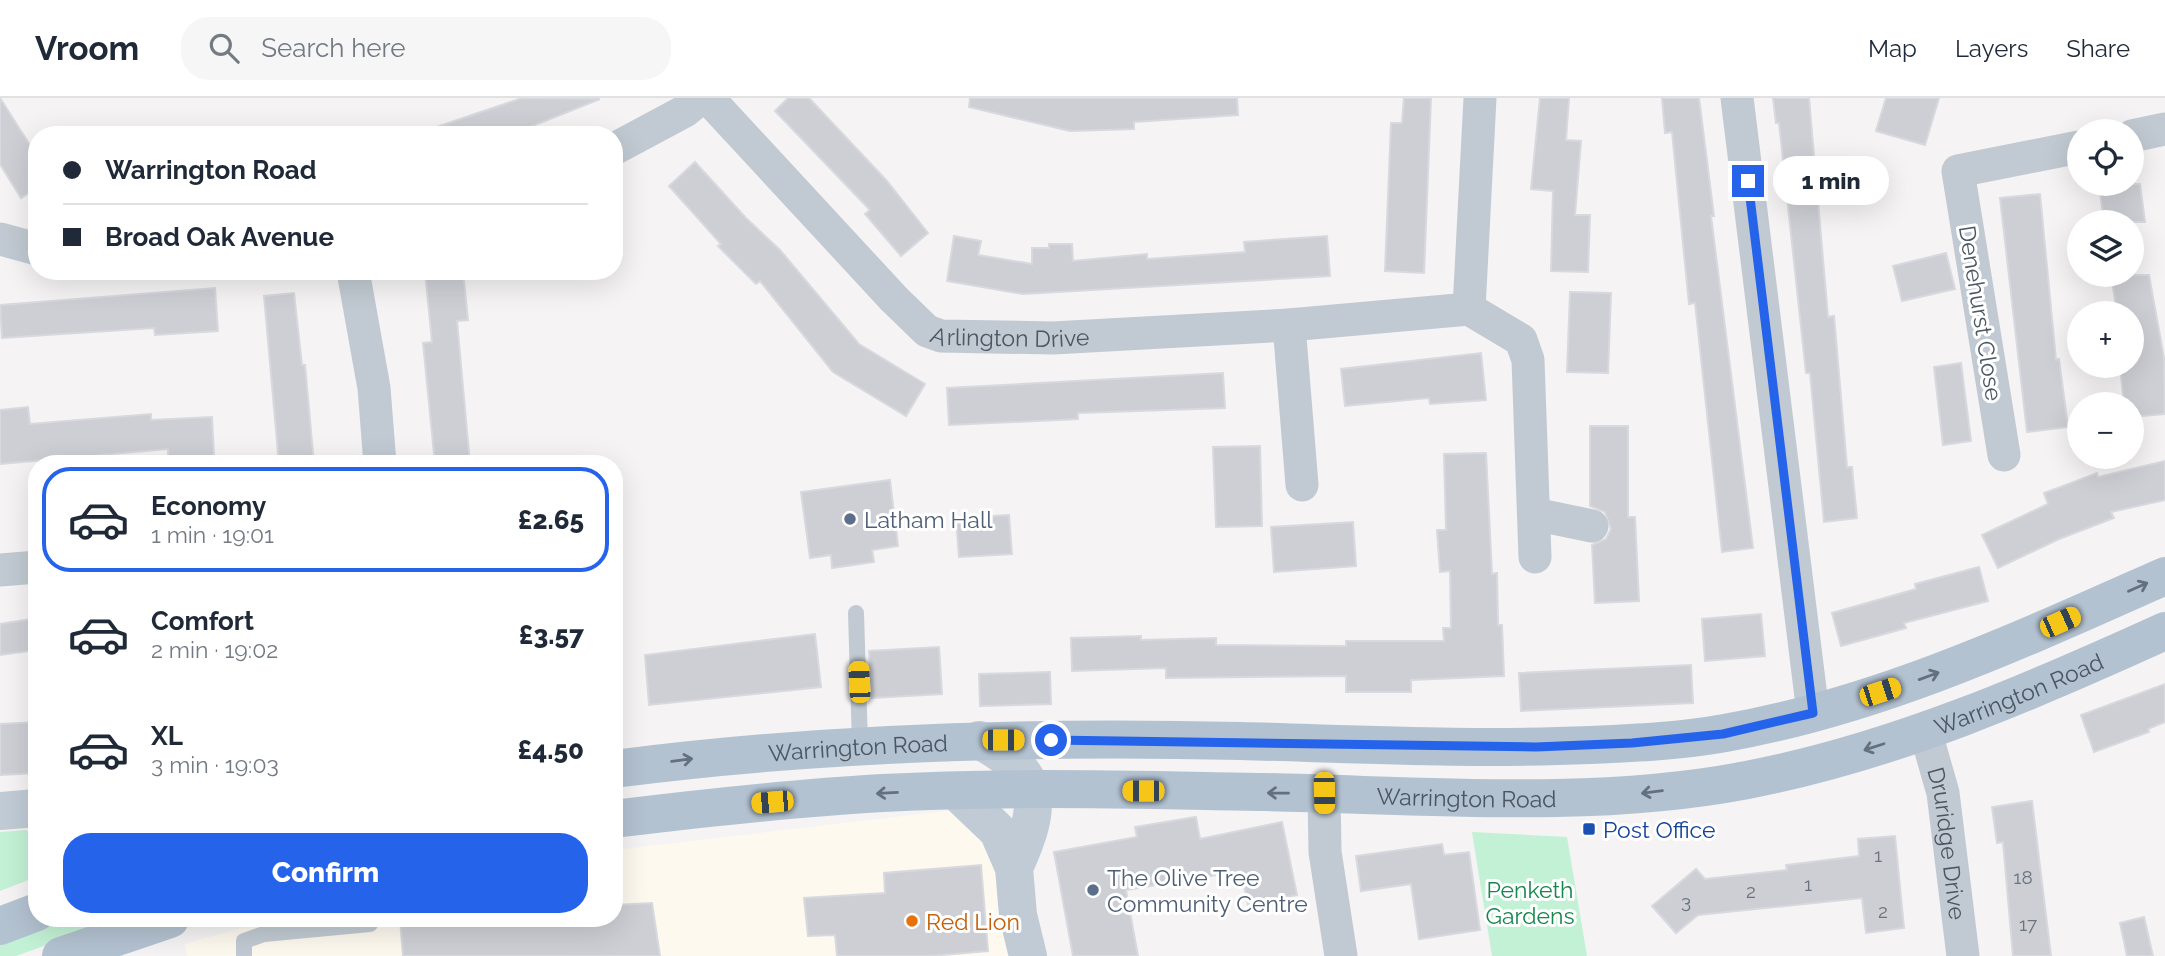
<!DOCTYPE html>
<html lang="en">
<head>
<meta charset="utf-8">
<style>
	body { margin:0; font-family:Raleway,sans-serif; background:#f6f6f7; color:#1f2937; height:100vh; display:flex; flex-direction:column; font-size:26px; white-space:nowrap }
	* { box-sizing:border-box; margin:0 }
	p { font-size:23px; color:#747a83 }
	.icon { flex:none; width:38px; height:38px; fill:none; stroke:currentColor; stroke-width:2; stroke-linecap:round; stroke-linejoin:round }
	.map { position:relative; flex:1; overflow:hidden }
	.drawer { position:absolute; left:28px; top:357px; width:595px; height:472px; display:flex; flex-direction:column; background:#fff; border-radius:28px; box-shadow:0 7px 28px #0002 }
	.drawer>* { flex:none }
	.hud { position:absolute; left:28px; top:28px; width:595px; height:154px; border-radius:28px; box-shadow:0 7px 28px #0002; display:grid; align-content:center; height:154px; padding:0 35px; background:#fff }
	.tools { position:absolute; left:2067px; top:21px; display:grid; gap:14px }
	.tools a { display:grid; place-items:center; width:77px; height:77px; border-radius:50%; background:#fff; box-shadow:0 7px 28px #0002; font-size:35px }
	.end { position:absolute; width:32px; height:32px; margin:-16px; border:9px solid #2563eb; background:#fff; box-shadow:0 0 0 4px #fff }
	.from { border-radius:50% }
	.bubble { position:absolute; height:49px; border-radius:24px; background:#fff; box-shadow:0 7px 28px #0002; font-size:23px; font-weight:800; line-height:49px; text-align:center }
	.car { position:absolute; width:21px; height:42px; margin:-21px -10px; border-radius:9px; box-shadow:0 0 5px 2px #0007; background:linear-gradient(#f5c518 24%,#345 0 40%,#f5c518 0 76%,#345 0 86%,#f5c518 0) }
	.hud b { display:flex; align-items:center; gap:24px; height:66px; font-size:26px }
	.hud b+b { border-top:2px solid #e0e1e3 }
	.hud i { width:18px; height:18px; background:#1f2937 }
	ul { padding:12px 0 0; list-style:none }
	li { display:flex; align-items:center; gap:21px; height:105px; margin:0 14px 10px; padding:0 21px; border:4px solid transparent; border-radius:28px }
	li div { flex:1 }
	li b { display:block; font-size:26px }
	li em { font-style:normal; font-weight:800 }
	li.active { border-color:#2563eb }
	li>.icon { width:63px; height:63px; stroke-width:1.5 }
	.cta { display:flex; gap:14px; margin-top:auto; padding:14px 35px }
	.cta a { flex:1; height:80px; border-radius:28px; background:#2563eb; color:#fff; font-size:28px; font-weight:800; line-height:80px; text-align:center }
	header { display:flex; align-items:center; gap:42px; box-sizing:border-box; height:98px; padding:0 35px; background:#fff; border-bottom:2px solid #e0e1e3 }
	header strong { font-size:33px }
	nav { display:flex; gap:38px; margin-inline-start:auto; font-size:24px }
	.search { width:490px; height:63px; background:#f6f6f7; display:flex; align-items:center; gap:18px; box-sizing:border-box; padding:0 24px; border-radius:28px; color:#747a83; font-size:26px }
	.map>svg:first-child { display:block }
</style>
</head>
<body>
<header>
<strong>Vroom</strong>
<div class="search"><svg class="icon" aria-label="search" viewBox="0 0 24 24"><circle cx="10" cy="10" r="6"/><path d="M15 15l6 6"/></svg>Search here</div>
<nav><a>Map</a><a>Layers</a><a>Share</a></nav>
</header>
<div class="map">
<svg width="2165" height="858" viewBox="0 0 2165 858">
	<rect width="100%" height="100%" fill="#f5f3f3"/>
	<path fill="#fdf9ef" d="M997,707L1015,721L1044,858H187L185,846L273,821H614V752Z"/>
	<path fill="#c3f1d5" d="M26,732L37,738V775L26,783L0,793V734Z
		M1472,734L1567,739L1587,858H1492Z
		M59,821H119L16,858H0V843Z"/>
	<path fill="#cdcfd5" stroke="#d7d9de" stroke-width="2" d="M0,0L37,58V90L21,100L0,66Z
		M522,0L600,1L510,37H429L428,32Z
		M788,0H809L887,83L928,135L901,158L865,116L870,112L775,13Z
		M970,0H1237L1238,17L1134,24V31L1070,33L969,9Z
		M1404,0H1431L1424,175L1385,173L1391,25H1402Z
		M1540,0H1569L1566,42L1581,43L1575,117H1590L1588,174L1551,173L1553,93L1531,91Z
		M1662,0H1699L1714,118H1711L1753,450L1722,454L1695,205L1689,206L1672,34L1665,35Z
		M1773,0H1809L1828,219L1834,218L1847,369H1852L1857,420L1824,424L1810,275H1806L1779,25H1776Z
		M1886,0H1939L1925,47L1876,33Z
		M695,64L746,120L780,152L859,246L925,286L906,318L833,274L760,183L756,186L718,148L721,146L669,88Z
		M2099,86H2140L2145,124H2104Z
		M2040,96L2056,262L2059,261L2068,329L2027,334L2000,100Z
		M954,138L981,143L978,157L1032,166V150H1049V146H1072L1073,163L1147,156V161L1245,154L1244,144L1327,138L1330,178L1023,196L947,183Z
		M1946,155L1955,191L1902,203L1893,168Z
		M425,173H463L468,222L457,223L470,366H435L423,245L432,244Z
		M2111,177H2149L2164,260L2165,316L2132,319V306H2124L2120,268H2132V215H2117Z
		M215,190L218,233L155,237L154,230L2,240L0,207Z
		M1570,194L1611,195L1608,275L1567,274Z
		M294,195L302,267H305L314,366H279L264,198Z
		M1481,255L1486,302L1430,306L1429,300L1345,308L1341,271Z
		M1961,265L1971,343L1943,347L1934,269Z
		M1223,275L1225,310L1078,315V321L949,327L947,290Z
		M28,309L30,326L151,316V322L212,319L214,358L168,361V351L0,366V312Z
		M1590,328H1628V419H1635L1639,503L1595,505L1592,447L1606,441L1611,431L1605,414L1590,408Z
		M1260,348L1262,428L1216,429L1213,349Z
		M1486,355L1492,476L1497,475L1498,527H1502L1504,578L1411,582V594H1346V578L1166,580V570L1072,573L1071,540L1141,538V542L1216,540V547L1346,548V543H1444L1443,530H1451L1450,473L1440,474L1437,432H1446L1444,356Z
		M2165,363V402L2111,414L2114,420L2059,441L1998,470L1982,437L2048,406L2044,395L2097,375L2098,379Z
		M890,382L898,448L872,452L874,464L832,470L831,457L810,460L801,394Z
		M1009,417L1012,456L959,459L956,420Z
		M1353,424L1356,468L1274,474L1271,429Z
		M1979,469L1988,503L1904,525L1906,530L1841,548L1832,515L1916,491L1915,486Z
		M1761,516L1765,558L1705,563L1702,521Z
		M32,521L37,552L0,557V526Z
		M815,536L821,589L649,607L645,557Z
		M939,549L942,596L872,600L869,553Z
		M1691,567L1693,605L1521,613L1519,575Z
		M1050,574L1051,606L980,608L979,576Z
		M2165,586V624L2148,631L2149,634L2094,654L2081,617Z
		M37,624V675L0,677V626Z
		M2032,703L2051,858H2013L2003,744L1997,745L1992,709Z
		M1196,719L1200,741L1282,724L1297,797L1248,807L1241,773L1126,792L1138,858H1073L1054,754L1137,739L1135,729Z
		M1895,738L1904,830L1866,835L1862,800L1698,817L1676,835L1652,808L1696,771L1705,781L1787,772L1786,767L1859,758L1858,741Z
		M1442,746L1444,757L1469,754L1480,832L1419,841L1411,786L1361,793L1356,758Z
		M981,767L988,853L930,858H837L835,837L808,838L804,800L885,795L884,775Z
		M652,805L660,858H403L400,821H614V807Z
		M2144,819L2153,858H2127L2120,825Z"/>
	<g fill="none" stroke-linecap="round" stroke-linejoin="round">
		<path stroke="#c1cad2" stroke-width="16" d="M856,515L860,646
			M244,858V843L264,836L370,826V821"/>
		<g stroke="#c1cad2" stroke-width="33">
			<path id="s1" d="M708,0L894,201L927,233L941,238L1053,240L1289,227L1469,211L1521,242L1528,262L1535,459"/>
			<path d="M1737,0L1813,615"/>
			<path d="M2132,38L2165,31"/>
			<path d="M614,51L685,13L701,0"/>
			<path d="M0,141L37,151"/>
			<path d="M353,173L374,290L380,366"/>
			<path d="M1469,211L1480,0"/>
			<path d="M1289,227L1302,387"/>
			<path d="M2004,357L1958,73L2079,49"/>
			<path d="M1534,416L1592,428"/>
			<path d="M0,472L37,469"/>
			<path id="s2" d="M1925,632L1943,695L1963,858"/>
			<path d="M1324,695L1325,754L1341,858"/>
		</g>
		<path stroke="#c1cbd6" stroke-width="38" d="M979,642C1044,677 1043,706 1014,770
			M956,693L998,733L1014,770L1018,817L1028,858
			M0,713L37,710"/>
		<g stroke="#b3c2d1" stroke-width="38">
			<path id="s3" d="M614,671C822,644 1031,638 1241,643C1357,646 1474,652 1590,647C1635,645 1681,643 1725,635C1879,608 2023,541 2165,478"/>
			<path id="s4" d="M614,721C704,710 793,700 883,695C1009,688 1137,692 1264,694C1422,697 1591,712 1747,682C1893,654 2031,594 2165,533"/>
			<path d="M0,828L37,814"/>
			<path d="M61,858L170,821"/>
		</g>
	</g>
	<defs><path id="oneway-shaft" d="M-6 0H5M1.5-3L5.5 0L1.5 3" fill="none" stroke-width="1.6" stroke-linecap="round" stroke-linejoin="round" transform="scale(1.75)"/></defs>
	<g stroke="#64717d">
		<use href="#oneway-shaft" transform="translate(2138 489) rotate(-24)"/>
		<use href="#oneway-shaft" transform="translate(1929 578) rotate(-20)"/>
		<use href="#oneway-shaft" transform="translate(1874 649) rotate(162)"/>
		<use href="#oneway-shaft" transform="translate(682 662) rotate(-7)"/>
		<use href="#oneway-shaft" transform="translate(1652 694) rotate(173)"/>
		<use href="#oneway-shaft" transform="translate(887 695) rotate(177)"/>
		<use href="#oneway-shaft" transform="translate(1278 695) rotate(-179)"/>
	</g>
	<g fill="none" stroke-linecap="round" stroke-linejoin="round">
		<path stroke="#2563eb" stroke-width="9" d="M1051,642L1536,649L1632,645L1723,636L1813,615L1748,83"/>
	</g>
	<g fill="#5c6f8a" stroke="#fff" stroke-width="2.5">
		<circle cx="850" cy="421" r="7"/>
		<circle cx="1093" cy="792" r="7"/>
	</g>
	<rect fill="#1a4fb4" stroke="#fff" stroke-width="2.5" x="1582" y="724" width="14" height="14" rx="3.5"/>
	<circle fill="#e8710a" stroke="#fff" stroke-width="2.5" cx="912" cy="823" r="7"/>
	<g text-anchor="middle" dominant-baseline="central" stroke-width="6" stroke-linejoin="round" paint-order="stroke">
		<g font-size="19" fill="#6b747e">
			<text x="1878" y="757">1</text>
			<text x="2023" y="779">18</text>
			<text x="1808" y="786">1</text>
			<text x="1751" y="793">2</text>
			<text x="1686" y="803">3</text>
			<text x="1883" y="813">2</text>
			<text x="2028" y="826">17</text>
		</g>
		<g font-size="23" fill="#4a5661" stroke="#fff">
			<text transform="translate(1981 215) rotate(81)">Denehurst Close</text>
			<text stroke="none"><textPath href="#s1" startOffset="404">Arlington Drive</textPath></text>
			<text stroke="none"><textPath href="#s4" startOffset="1421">Warrington Road</textPath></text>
			<text stroke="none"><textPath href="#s3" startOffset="245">Warrington Road</textPath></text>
			<text stroke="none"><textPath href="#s4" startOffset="854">Warrington Road</textPath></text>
			<text stroke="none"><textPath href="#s2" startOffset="116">Druridge Drive</textPath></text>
		</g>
		<g font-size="23" fill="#4e5e75" stroke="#fff" text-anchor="start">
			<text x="864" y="421">Latham Hall</text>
			<text x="1107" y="779">The Olive Tree<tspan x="1107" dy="26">Community Centre</tspan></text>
		</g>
		<g font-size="23" fill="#164399" stroke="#fff" text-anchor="start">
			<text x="1603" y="731">Post Office</text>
		</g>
		<g font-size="23" fill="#17864f" stroke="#fff">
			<text x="1530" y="791">Penketh<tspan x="1530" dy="26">Gardens</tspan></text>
		</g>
		<g font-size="23" fill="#c56008" stroke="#fff" text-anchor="start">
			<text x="926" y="823">Red Lion</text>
		</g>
	</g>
</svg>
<div class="tools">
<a><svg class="icon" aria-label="locate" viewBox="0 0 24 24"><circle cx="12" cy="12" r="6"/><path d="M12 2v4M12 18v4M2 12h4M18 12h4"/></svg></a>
<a><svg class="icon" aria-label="layers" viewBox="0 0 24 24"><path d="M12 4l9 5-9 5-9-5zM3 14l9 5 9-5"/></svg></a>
<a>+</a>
<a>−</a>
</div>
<i class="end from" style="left:1051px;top:642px"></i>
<i class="end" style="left:1748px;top:83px"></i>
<div class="bubble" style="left:1773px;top:58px;width:116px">1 min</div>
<i class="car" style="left:2060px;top:524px;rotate:66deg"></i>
<i class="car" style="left:859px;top:584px;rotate:357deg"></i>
<i class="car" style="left:1880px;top:594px;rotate:72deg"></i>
<i class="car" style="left:1003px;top:642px;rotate:90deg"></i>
<i class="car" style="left:1143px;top:693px;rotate:270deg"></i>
<i class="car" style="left:1324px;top:695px;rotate:179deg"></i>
<i class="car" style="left:772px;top:704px;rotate:265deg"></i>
<div class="hud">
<b><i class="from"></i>Warrington Road</b>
<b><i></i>Broad Oak Avenue</b>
</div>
<section class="drawer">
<ul>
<li class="active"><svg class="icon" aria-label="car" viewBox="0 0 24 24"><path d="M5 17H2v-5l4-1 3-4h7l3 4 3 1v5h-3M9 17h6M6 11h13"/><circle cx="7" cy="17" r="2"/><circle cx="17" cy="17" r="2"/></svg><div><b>Economy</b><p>1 min · 19:01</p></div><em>£2.65</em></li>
<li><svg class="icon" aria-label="car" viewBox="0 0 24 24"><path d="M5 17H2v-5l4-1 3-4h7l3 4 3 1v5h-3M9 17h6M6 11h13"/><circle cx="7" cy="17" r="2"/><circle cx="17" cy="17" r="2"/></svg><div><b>Comfort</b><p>2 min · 19:02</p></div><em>£3.57</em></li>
<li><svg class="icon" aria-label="car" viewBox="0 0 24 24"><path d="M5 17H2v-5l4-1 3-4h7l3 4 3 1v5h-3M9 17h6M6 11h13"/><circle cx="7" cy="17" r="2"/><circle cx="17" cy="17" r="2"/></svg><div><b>XL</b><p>3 min · 19:03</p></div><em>£4.50</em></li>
</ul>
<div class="cta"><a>Confirm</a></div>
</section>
</div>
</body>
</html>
